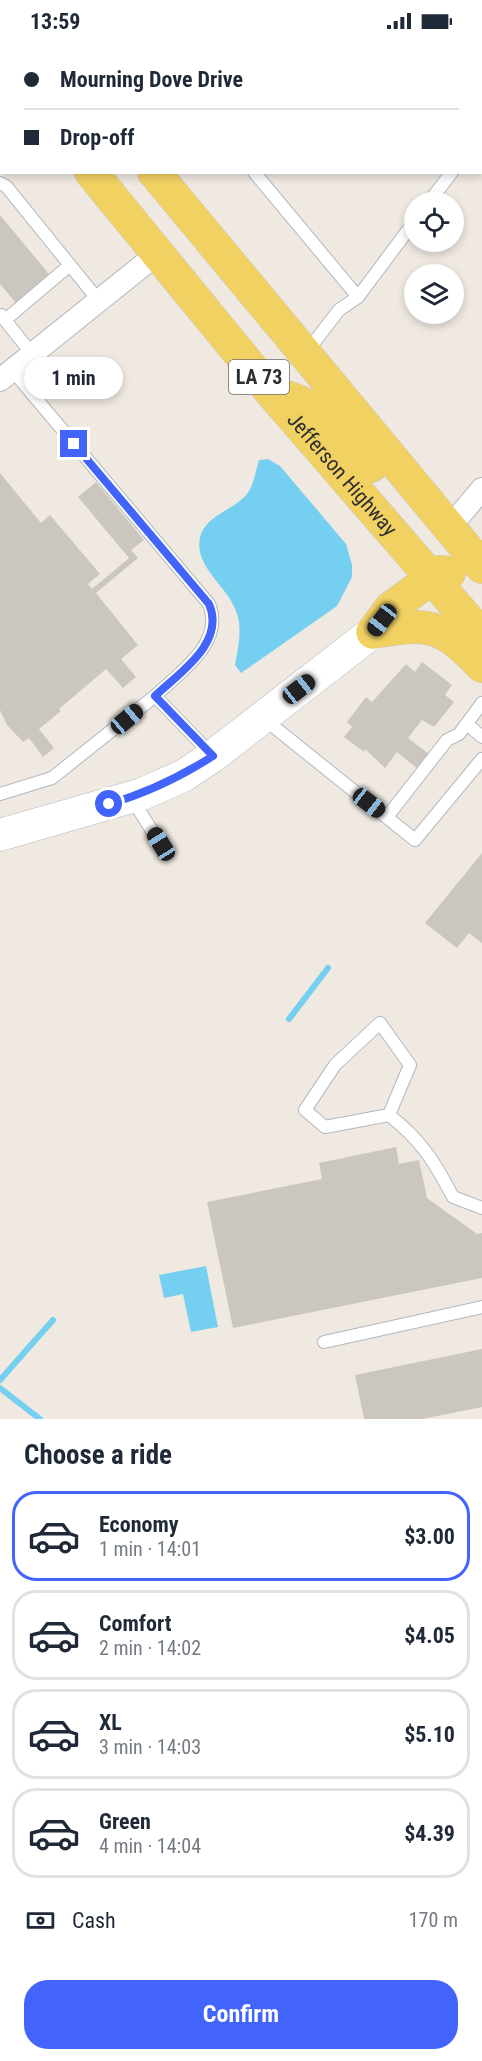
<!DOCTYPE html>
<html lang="en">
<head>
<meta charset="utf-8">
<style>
	body { margin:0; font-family:"Roboto Condensed",sans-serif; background:#f6f6f7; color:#1f2937; height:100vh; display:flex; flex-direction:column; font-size:22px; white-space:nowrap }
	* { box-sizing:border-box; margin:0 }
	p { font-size:20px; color:#747a83 }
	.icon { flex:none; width:33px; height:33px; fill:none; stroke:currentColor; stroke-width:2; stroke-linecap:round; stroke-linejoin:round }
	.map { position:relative; height:1377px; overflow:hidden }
	.drawer { display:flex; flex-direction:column; background:#fff; flex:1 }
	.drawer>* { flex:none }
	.banner { position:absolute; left:0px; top:0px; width:483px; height:132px; box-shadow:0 3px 9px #0003; display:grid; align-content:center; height:132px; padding:0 24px; background:#fff }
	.tools { position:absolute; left:404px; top:150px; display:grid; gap:12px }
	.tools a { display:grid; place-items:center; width:60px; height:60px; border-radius:50%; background:#fff; box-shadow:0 3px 9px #0003; font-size:30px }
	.end { position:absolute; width:27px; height:27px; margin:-14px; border:8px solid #4264fb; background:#fff; box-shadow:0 0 0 3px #fff }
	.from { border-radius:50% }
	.bubble { position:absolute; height:42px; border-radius:21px; background:#fff; box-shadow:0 3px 9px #0003; font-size:20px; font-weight:700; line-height:42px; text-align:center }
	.car { position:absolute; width:18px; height:36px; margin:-18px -9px; border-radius:8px; box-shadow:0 0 4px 2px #0007; background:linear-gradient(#222 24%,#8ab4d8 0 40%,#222 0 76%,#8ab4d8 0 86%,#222 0) }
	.banner b { display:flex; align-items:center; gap:21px; height:57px; font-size:22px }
	.banner b+b { border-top:2px solid #e0e1e3 }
	.banner i { width:15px; height:15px; background:#1f2937 }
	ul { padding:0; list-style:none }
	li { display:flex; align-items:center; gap:18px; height:90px; margin:0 12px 9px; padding:0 12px; border:3px solid #e0e1e3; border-radius:24px }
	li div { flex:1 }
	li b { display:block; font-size:22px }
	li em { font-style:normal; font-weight:700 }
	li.current { border-color:#4264fb }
	li>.icon { width:54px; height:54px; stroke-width:1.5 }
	h2 { padding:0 24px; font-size:27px; line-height:72px }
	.pay { display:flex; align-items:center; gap:15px; height:66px; padding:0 24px; font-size:22px }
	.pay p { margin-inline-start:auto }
	.cta { display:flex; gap:12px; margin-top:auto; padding:12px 24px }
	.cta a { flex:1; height:69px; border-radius:24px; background:#4264fb; color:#fff; font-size:24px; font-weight:700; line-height:69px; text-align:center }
	.status { display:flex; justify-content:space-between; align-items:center; height:42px; padding:0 30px; background:#fff; direction:ltr }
	.status svg { height:16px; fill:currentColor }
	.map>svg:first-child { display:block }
</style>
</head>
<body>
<div class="status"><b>13:59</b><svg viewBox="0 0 49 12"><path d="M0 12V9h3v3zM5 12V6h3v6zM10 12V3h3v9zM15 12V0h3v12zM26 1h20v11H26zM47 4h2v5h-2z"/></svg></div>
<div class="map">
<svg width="482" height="1377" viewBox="0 0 482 1377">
	<rect width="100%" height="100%" fill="#efe9e1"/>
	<path fill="#75cff0" d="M268,417L280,424L346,502L352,523V535L337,564L241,631L235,623C238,605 243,587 236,569C227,543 191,523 201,492C209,471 238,467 249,449C254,441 256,428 259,418Z
		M206,1224L218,1285L191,1290L183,1252L164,1256L159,1233Z"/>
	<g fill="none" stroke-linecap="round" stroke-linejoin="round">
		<path stroke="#75cff0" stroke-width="6" d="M289,977L328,926
			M0,1338L53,1278
			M0,1346L40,1377"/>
	</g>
	<path fill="#cbc7bf" d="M0,173L49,232L16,261L0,242Z
		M0,431L41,481L50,473L100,532L88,542L92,547L129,516L78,455L96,440L144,498L131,508L138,516L96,551L138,603L121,617L136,635L123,646L106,627L59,667L61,669L39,687L54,706L43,715L29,696L23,700L7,683L0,668Z
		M422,620L452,643L445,653L454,660L434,685L422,678L408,696L430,713L419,728L397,710L385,726L365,707L364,710L344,695L352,685L347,680L366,655L372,660L406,622L415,630Z
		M482,811V901L469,891L457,906L425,881Z
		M396,1105L399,1122L419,1118L427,1156L477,1192L482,1191V1236L233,1286L207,1160L322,1137L319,1121Z
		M482,1307V1365L422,1377H364L355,1333Z"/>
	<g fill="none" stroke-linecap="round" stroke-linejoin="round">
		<defs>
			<path id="lane" d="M160,0L161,2
				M423,0L425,2
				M374,2L375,0
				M482,48V49
				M482,91V90
				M254,130L358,255
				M0,141L6,144L99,259
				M429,160L452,130
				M1,273L32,312
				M5,278L70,223
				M306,311L339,268L358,255L414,180
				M12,328L209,562C225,601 180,630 155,654
				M263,676L415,798L482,717
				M467,682L482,695
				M0,752L52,736L155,654L212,713
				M132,757L161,803
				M387,775L447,698L459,692L482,661
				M389,1073L410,1023L380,981L335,1023L305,1068L325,1085L389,1073C421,1098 434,1119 453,1155L482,1166
				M324,1300L482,1265"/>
			<path id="street" d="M0,338L157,212
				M450,485L482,447"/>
			<path id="secondary" d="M0,793L142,752L183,734L213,714L373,590"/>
			<g id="primary">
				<path d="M45,0L46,2"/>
				<path d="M0,19L2,21"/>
				<path id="s1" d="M91,130L271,350L482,594"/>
				<path d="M154,130L482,525"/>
				<path d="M287,355C322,366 347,396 371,424"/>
				<path d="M373,590L391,566L440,530L449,531"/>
				<path d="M373,590C429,580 442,582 482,624"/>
			</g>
		</defs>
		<use href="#lane" stroke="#b4b7c1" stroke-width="14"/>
		<use href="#street" stroke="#b4b7c1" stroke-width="24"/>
		<use href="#secondary" stroke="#b4b7c1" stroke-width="33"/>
		<use href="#primary" stroke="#c9c9c9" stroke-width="34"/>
		<use href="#lane" stroke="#fff" stroke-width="12"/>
		<use href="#street" stroke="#fff" stroke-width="22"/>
		<use href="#secondary" stroke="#fff" stroke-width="32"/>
		<use href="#primary" stroke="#f2d163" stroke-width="33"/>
	</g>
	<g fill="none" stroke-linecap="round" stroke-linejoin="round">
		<path stroke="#4264fb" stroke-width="8" d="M74,402L209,562C226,601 179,631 155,654L213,714C180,735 147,751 109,762"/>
	</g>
	<g text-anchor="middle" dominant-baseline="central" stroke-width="6" stroke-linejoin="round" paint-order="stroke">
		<rect fill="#fff" stroke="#6d6d6d" stroke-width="1.5" x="229" y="318" width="60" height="34" rx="4.5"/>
		<g font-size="20" font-weight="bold" fill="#2e2e2e">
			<text x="259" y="335">LA 73</text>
		</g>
		<g font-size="21" fill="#2e2e2e" stroke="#fff">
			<text stroke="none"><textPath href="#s1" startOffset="393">Jefferson Highway</textPath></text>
		</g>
	</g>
</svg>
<div class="tools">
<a><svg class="icon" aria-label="locate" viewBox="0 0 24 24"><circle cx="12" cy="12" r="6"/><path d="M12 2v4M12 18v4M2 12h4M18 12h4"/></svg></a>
<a><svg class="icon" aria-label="layers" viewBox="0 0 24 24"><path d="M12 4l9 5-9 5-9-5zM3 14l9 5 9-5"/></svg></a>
</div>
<i class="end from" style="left:109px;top:762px"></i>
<i class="end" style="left:74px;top:402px"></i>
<div class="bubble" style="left:24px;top:315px;width:99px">1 min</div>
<i class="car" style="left:382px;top:578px;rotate:218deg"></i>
<i class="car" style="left:299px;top:647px;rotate:52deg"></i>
<i class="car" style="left:127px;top:677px;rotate:50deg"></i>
<i class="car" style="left:369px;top:761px;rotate:128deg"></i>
<i class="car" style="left:161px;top:802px;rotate:328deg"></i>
<div class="banner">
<b><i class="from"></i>Mourning Dove Drive</b>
<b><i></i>Drop-off</b>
</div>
</div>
<section class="drawer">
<h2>Choose a ride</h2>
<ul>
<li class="current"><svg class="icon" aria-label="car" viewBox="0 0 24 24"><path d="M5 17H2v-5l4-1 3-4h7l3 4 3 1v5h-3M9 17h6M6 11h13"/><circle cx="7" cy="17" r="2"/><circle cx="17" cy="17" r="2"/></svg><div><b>Economy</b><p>1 min · 14:01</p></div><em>$3.00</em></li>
<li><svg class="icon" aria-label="car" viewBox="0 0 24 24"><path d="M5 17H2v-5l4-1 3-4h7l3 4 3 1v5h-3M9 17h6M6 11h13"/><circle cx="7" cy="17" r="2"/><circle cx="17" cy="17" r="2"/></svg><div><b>Comfort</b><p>2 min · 14:02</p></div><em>$4.05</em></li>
<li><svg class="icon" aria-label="car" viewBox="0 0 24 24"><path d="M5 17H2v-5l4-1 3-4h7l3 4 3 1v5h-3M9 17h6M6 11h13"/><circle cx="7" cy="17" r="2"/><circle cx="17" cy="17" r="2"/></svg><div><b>XL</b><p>3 min · 14:03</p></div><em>$5.10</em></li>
<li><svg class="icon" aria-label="car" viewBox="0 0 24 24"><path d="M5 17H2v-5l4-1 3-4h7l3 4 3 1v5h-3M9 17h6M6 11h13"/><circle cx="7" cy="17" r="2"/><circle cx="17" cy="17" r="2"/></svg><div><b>Green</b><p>4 min · 14:04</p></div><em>$4.39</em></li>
</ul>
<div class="pay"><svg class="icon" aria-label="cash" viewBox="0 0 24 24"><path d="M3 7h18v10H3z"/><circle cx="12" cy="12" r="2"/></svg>Cash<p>170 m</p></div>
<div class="cta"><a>Confirm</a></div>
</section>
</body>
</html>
